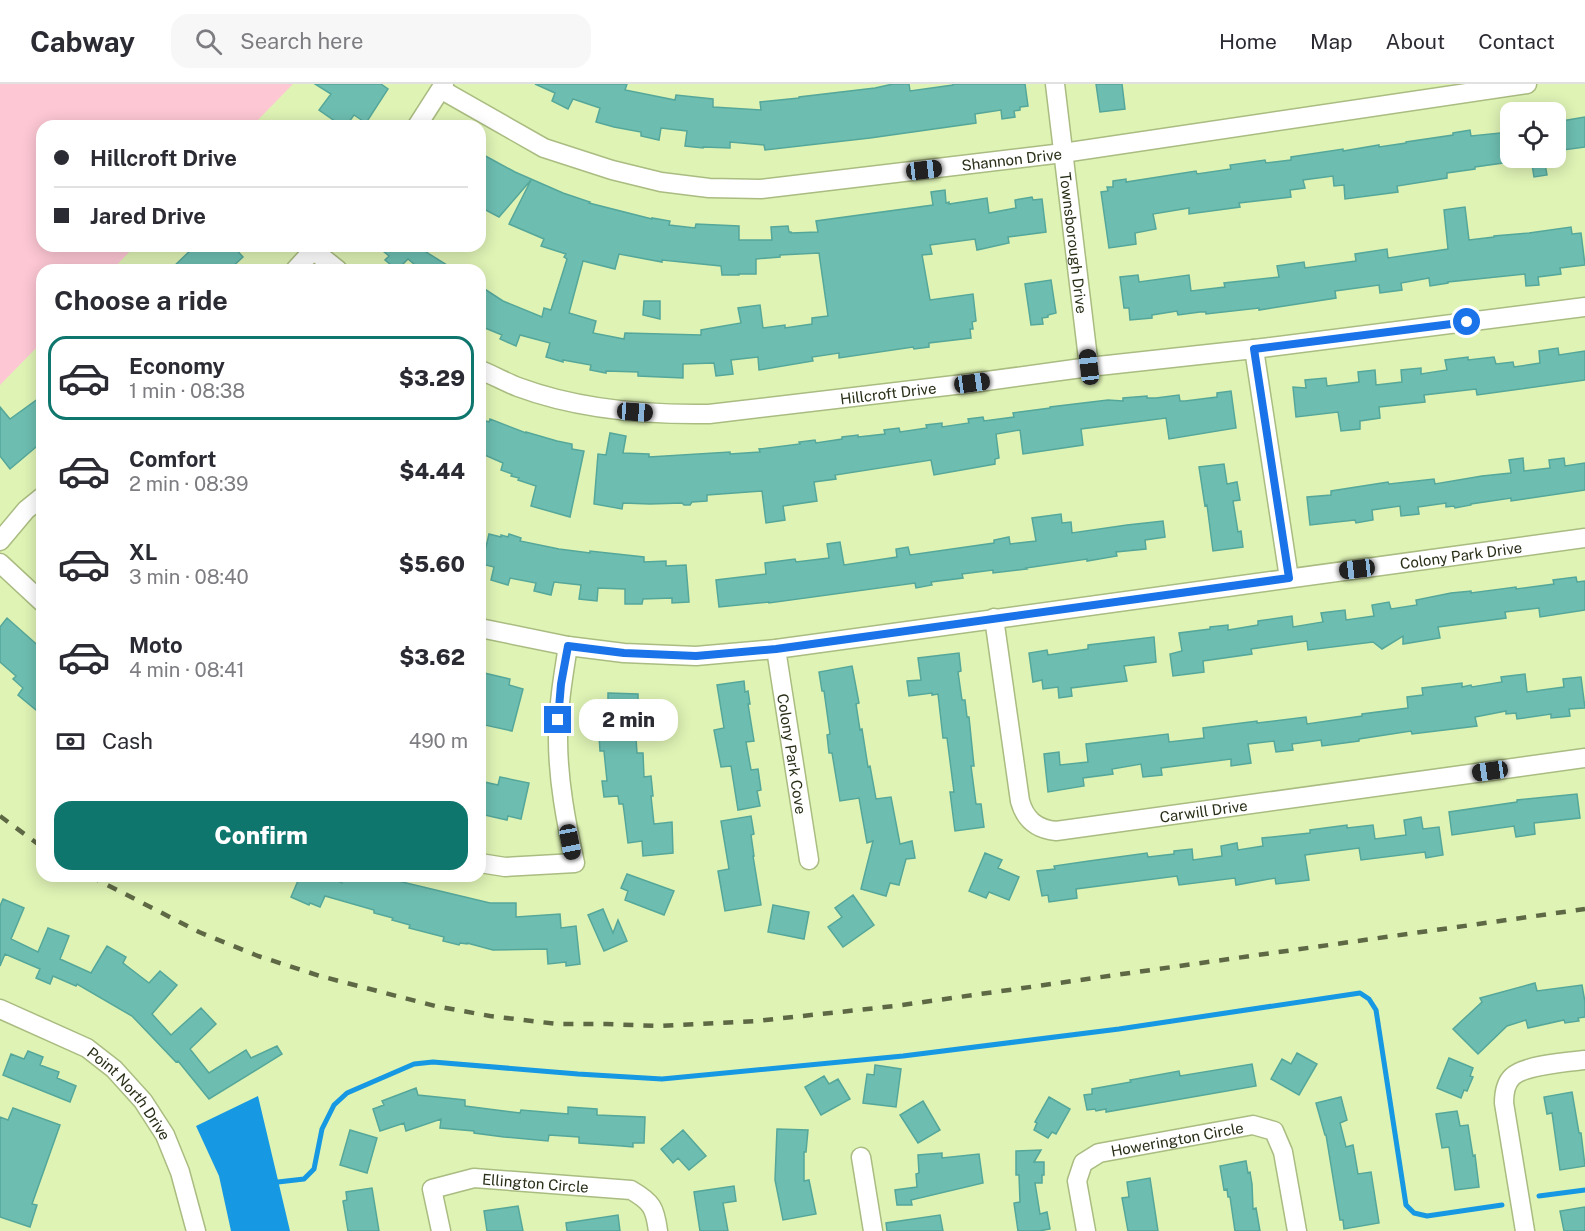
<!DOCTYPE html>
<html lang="en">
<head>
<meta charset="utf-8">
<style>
	body { margin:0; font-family:"Public Sans",sans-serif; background:#f7f7f7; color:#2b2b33; height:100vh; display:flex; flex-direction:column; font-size:22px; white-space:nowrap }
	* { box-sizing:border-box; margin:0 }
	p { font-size:20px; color:#7c7c81 }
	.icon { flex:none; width:33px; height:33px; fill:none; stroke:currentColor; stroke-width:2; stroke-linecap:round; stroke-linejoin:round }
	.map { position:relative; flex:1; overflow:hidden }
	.panel { position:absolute; left:36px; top:180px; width:450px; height:618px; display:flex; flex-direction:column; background:#fff; border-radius:18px; box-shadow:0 3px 15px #0003 }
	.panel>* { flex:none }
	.top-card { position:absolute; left:36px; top:36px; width:450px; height:132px; border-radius:18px; box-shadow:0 3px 15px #0003; display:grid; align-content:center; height:132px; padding:0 18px; background:#fff }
	.tools { position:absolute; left:1500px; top:18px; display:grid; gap:12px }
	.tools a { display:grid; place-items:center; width:66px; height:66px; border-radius:12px; background:#fff; box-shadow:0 3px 15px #0003; font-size:30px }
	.end { position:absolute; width:27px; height:27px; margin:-14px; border:8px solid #1a73e8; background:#fff; box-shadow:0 0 0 3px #fff }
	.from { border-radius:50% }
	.bubble { position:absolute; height:42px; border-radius:18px; background:#fff; box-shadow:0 3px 15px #0003; font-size:20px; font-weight:800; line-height:42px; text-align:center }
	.car { position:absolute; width:18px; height:36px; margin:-18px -9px; border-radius:8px; box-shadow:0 0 4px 2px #0007; background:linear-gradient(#222 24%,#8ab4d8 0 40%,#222 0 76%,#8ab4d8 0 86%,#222 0) }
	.top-card b { display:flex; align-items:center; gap:21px; height:57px; font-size:22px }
	.top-card b+b { border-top:2px solid #e1e1e2 }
	.top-card i { width:15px; height:15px; background:#2b2b33 }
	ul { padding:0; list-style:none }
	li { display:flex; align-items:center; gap:18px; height:84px; margin:0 12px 9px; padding:0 6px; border:3px solid transparent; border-radius:18px }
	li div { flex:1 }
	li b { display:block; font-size:22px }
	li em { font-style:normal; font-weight:800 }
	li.active { border-color:#0f766e }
	li>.icon { width:54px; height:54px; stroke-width:1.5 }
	h2 { padding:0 18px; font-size:27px; line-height:72px }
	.pay { display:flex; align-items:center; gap:15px; height:66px; padding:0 18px; font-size:22px }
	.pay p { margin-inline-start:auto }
	.action { display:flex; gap:12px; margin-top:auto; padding:12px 18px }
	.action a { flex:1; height:69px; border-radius:18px; background:#0f766e; color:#fff; font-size:24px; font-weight:800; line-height:69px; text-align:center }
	header { display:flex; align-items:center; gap:36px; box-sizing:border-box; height:84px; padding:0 30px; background:#fff; border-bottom:2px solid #e1e1e2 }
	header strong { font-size:28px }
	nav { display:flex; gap:33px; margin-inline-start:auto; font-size:21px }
	.search { width:420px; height:54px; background:#f7f7f7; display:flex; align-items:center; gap:15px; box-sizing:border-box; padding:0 21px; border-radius:18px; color:#7c7c81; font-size:22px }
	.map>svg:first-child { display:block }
</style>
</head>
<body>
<header>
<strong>Cabway</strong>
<div class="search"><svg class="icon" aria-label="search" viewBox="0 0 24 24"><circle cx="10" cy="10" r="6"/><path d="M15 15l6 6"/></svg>Search here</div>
<nav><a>Home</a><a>Map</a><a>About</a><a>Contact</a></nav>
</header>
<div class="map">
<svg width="1585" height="1147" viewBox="0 0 1585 1147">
	<rect width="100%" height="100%" fill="#dff3b5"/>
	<path fill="#fdc7d4" d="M0,0H293L252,42H42V162H135L112,186H42V258L0,301Z"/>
	<path fill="#1698e3" d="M258,1012L290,1147H231L219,1092L196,1042Z"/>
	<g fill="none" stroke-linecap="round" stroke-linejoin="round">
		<path stroke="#1698e3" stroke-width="5" d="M278,1098L304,1095L314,1085L322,1045L334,1021L347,1009L414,980L433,978L578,990L662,995L903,972L1119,945L1360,909L1369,915L1376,926L1406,1121L1414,1129L1427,1132L1502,1121
			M1539,1112L1585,1106"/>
	</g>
	<path fill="#6dbeb1" stroke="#55a79a" stroke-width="1.5" fill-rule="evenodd" d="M315,0H381L388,5L366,39L354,31L346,42H342L319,26L331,10Z
		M535,0H627L625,6L675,16L676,11L713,15V23L761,26L760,18L799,14V13L875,4L893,0H909L910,7L953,1V0H1025L1028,22L1020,23V26L1014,27L1015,33L1002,35L1001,26L975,30L976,39L870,54L765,66L764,61L730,58V64L703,63V64L685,62L687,47L661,44L659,56L641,52V48L614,43L596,38L600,24L573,15L568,25L552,17L555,9Z
		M1096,0H1122L1125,25L1100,28Z
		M1585,33V63L1556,67V38Z
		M1470,46L1471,52L1510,48V78L1475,83V85L1447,89V94L1397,102L1398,108L1345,115L1344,101L1334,102L1333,92L1303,96L1305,104L1290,106L1291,113L1239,119L1240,123L1189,130V124L1153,130L1156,145L1135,149L1136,160L1109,164L1101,108L1108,107L1107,103H1113V97L1126,95V98L1196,87L1197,90L1231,85L1230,81L1265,76L1266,79L1291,76V73L1343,65V67L1379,61V63L1406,59V58L1453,51V49Z
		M480,69L515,88L563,109L590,118L589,119L652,135V134L670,137L669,141L695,144L696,140L739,142V156H772L771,143L788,142L789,148H791V149L818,148L816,137L933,121L931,108L945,106L946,119L949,118V120L987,114L989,129L1016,124L1015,116L1032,113L1033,116L1042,115L1046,148L1008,153L1009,159L977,166L975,155L930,161L932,170L922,171L930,216L973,210L976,237L972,238L973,245H970L971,254L929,259V263L914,265L913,263L839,274V269L812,273L813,277L759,286L758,273L731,276L733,290L716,292L714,279L683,280V294L638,292V288L606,287V289L590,286L591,281L563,276V278L546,273L550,259L520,251L516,262L500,255L502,251L480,242V202L503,217L542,233L544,224L551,226L567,175L564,173L566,170L541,162L544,155L509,140L531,96L499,133L480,123ZM819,169L828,232L812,234V240L785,244V241L763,244L760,221L738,224L741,239L701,246V251L625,249L624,255L593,249L596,237L569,229L583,177L615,185L619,170L662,178V176L721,182L722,191H739V190H756V175L780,173V171Z
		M1531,74H1544L1547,91L1534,93Z
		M1465,123L1469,156L1494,153V152L1529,149L1571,143L1572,150L1581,149L1585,181L1560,184L1561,190L1538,193L1539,201L1526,202L1525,190L1448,198V199L1430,202L1429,194L1401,199L1402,206L1380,209L1379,201L1335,207L1336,214L1259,226V224L1206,230V228H1200L1178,231L1177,227L1152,231V234L1130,236L1129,224H1124L1120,193L1138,191L1139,198L1189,191L1191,207L1225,203L1224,199L1279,193L1277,182L1304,178L1305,184L1356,177L1355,170L1387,165L1388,174L1448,165L1444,126Z
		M195,162H233L243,173L229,186H170Z
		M377,162H419L418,163L455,186H421L408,175L397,186L385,176L389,172Z
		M1051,196L1056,229L1048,231V233L1042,234L1043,240L1031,241L1025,200Z
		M644,217H660V235L643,231Z
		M1558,264L1559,271L1585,267V296L1477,311L1476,305L1424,311L1425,318L1379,323L1380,334L1360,337V345L1341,347L1338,328L1296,333L1293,303L1306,304L1305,296L1326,294L1327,302L1359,298L1358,288L1375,286L1376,301L1402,298L1401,286L1421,284V290L1447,286L1445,276L1468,273V276L1494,273L1496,280L1513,278L1514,283L1540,279L1539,267Z
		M1231,307L1236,344L1169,355L1166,334L1081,345L1083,361L1023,370L1020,346L996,350L999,374L995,375V380L934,391L931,376L835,391L836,395L814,398L817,417L783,422L785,436L766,439L762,407L707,411V417L692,418L690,421H684L682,419L650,420L623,419L622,425L594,420L598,370L606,371L610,349L626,352L623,369L649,370V373L730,368V370L760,368L759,365L800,360L799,358L815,356L816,359L842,355V353L858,351V353L885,350L884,346L899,344L900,348L927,344L926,341L942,339V343L969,339L968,335L983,333L984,337L1014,333L1013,329L1050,324V323L1108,316L1123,317V314L1147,312V314H1156L1179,311L1180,317H1185L1217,313V309Z
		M42,312V358L10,385L0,372V323L10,335Z
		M480,335L489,338L490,335L526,349V348L557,357L572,360V365L584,367L570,433L531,422L536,402L518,396L519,394L511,392L512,390L501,386L503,379L480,369Z
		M1523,374L1524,387L1550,384L1549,376L1564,374L1565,382L1585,379V406L1511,417V414L1471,420V421L1455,424L1454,422L1446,423V419L1418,423L1419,430L1401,432L1400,422L1372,426L1373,436L1356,439L1355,436L1310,441L1307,413L1331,411V407L1388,398L1389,400L1434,395L1435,400L1482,392L1511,389L1509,376Z
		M1224,380L1227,400L1237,398L1240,416L1233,417L1238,448L1241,447L1243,463L1213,467L1207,421L1205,422L1199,383Z
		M1061,430L1062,439L1071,438L1072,449L1127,441L1163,437L1165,453L1145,456L1146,465L1116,468L1117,472L1087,477V475L1026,484L1027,485L993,489V486L962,490L963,494L931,498L932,501L916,504L915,499L769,519V518L719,523L716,496L766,490L765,479L795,475L796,478L829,474L827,460L840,458L844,481L897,473L896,465L908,463L910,471L994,459V456L1009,453L1010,460L1036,457L1032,434Z
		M489,450L501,453V451L508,453L509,450L521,454L520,457L559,465L590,469V467L644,473V478L666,477V482L686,481L689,518L672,519V514L643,515L642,520H625V505L598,504L597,517L579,515L581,501L554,498L551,511L534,507L536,499L510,494L508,501L491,496L494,483L482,480Z
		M1576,493L1577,498L1585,497V526L1540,533L1539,524L1505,528L1506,534L1438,543L1440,554L1403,560V552L1382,565L1373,558L1308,566L1307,557L1251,565L1252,570L1203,577L1204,588L1173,592L1170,570L1182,567L1179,549L1210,545V543L1228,541V546L1258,541V537L1292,532L1293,543L1323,538L1321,529L1345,526L1346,536L1374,532L1372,521L1389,518L1391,525L1417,521L1416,516L1451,509L1471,507V509L1516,503V505L1554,500L1553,496Z
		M7,534L42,565V631L18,611L23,604L13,595L16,592L0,578V543Z
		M1154,553L1156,578L1124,582L1127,597L1071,604L1072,612L1059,614L1058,603L1043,605L1042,596L1033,598L1029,569L1047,566L1048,571L1088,565V561Z
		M959,569L961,587L958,588L962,616H965L967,633H969L974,682H971L976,720H981L984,743L955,747L950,708H954L947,654H943L938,610L932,611V609L909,612L907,597L921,596L918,574Z
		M852,582L859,619L856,620L860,646L862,645L868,683L870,682L876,715L891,713L900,760L912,757L915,774L906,775L899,801L890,799L886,812L861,805L873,757L867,759L859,714L840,717L832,669H829L827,651L830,650L824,607H822L819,588Z
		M480,588L510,595L509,601L523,605L512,647L480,640Z
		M1525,590L1527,608L1564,603L1563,595L1581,593L1585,624L1569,625L1570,632L1551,634V630L1517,635L1516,629L1506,630V627L1475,633L1477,642L1412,650L1411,647L1359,655V657L1322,662L1321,656L1307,658L1292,660L1293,666L1276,668L1274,657L1248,660L1251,679L1231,682V675L1161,684L1162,691L1143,693L1141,680L1112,685L1113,690L1083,694L1084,702L1048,708L1044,670L1059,668L1060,681L1088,678L1086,660L1168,650L1169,658L1204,654L1203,644L1257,637V639L1306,633L1307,640L1362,632V630L1408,624L1407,613L1423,611L1422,604L1462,599V603L1471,601L1472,603L1502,598L1501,593Z
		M744,597L745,608L748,607L750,620H748L754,657L746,658L751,686L758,685L761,706L757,707L760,722L738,726L731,682L721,683L714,646L724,644L717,601Z
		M608,609L638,610V640H635L637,669H643L644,693L651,692L653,712H651L654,740L672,738L673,769L643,772L642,757L628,759L624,727L623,720H619L618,712L604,713L602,697H607L604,667H600L599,651H600V623H608Z
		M500,693L529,699L521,735L508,732L507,736L480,730V697L498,701Z
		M1577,710L1580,734L1534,739L1535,750L1516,753L1514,742L1452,751L1449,728L1517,718V716Z
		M751,732L754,750L751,751L754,772H753L761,821L725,827L718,787L729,785L721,737Z
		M1421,733L1423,745L1439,743L1443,771L1426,774L1425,768L1361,776L1359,764L1305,771L1309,796L1276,800L1275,794L1236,801L1235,794L1179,801L1177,792L1076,805L1077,814L1049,818L1048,811L1042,812L1037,787L1055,785L1054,782L1089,777L1147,769L1148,773L1174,770V767L1192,765L1193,776L1222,772L1221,762L1237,759L1238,766L1263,762L1262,754L1310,749V746L1347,741V744L1373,741L1375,755L1406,751L1404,736Z
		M985,769L1002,776L998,784L1019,793L1009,816L989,808L986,814L969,807Z
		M627,790L674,807L664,831L625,816L628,807L621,804Z
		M300,792H326L342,799L343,792H386L399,795L398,797L490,819H516V833L560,830L561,844L576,842L580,880L566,882V878L548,880L547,865L493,866L467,859V860L460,859L459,861L443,857L444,853L409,844L410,841L392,836L393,834L374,829V826L325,812L320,823L310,819L309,821L291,813Z
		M853,811L874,841L843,863L828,843L842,833L835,824Z
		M3,815L24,824L11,855L38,868L48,844L69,852L60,875L91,889L107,862L126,873L123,879L149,899L160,887L177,901L152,930L171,951L201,924L216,940L190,965L209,989L246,966L251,974L277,962L282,970L209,1015L178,977L176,978L132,932L77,900L76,902L53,892L50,900L36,894L40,885L5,870L0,882V822Z
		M773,821L809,828L804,855L768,848Z
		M603,825L613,849L618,836L627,857L604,867L588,831Z
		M1535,899L1537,907L1582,901L1585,918V933L1578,934L1579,937L1565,939L1564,936L1528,944L1526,936L1507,942L1478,970L1453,945L1482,918L1480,914Z
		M28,967L43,973L40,981L59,988L57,994L76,1002L70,1018L3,991L11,970L24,975Z
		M1297,969L1317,980L1299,1011L1271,995L1282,975L1291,980Z
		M1449,974L1473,984L1470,992L1473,993L1467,1007L1464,1006L1461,1014L1437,1004Z
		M1252,980L1256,1002L1106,1028V1025L1096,1027L1095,1025L1087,1026L1084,1011L1092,1010V1005L1131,998L1130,996L1179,987L1180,992Z
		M875,981L901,985L896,1023L863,1019L867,990L874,991Z
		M824,992L829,1000L838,995L850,1015L821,1031L805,1003Z
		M416,1004L418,1011L465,1016V1022L520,1029L521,1026L568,1030V1023L597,1025V1031L645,1033L644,1059H633V1063L622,1062L579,1059V1053L549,1051L548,1057L504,1053L474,1049V1047L440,1044L441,1035L406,1047L404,1039L380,1047L373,1025L384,1021L382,1017Z
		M1572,1008L1579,1049H1581L1585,1082L1560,1086L1552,1029L1547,1030L1544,1013Z
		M1049,1013L1070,1025L1056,1050L1052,1048L1048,1054L1034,1046L1037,1039L1035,1038Z
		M1341,1013L1347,1036L1340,1039L1346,1063L1353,1061L1358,1090L1371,1088L1379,1139L1344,1145L1343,1136H1340L1326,1051H1325L1316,1019Z
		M923,1017L940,1046L918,1059L900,1031Z
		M13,1024L60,1041L32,1120L37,1121L30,1143L0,1133V1033L8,1036Z
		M1457,1027L1460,1042L1468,1041L1473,1072L1475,1071L1479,1103L1455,1106L1449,1063L1442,1064L1436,1030Z
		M777,1045L808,1046L806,1068H804V1097L809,1096L816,1130L783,1136L775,1096Z
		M350,1046L377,1054L367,1089L340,1081Z
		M683,1046L706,1072L689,1086L678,1074L673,1079L661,1065Z
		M1041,1066L1034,1078H1044V1091H1042V1099H1035L1040,1130L1047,1128L1050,1145L1039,1147H1018L1014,1119L1020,1118L1019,1091H1016V1067Z
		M942,1069V1074L979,1070L983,1099L911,1116L912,1121H897L895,1106L917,1103L916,1090L919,1089L918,1071Z
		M1246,1077L1248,1089L1250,1088L1252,1100L1253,1125L1256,1124L1260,1147H1235L1230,1113H1228L1227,1105L1224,1106L1220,1082Z
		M1150,1094L1158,1147H1128L1122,1114L1129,1113L1127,1098Z
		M734,1102L736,1117L723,1119L728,1147H700L694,1108Z
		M372,1104L379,1147H348L343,1117L347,1116L346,1108Z
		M518,1122L523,1147H487L484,1127Z
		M1585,1123V1147H1564L1560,1127Z
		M618,1131L620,1147H567L566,1139Z
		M940,1131L943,1147H887L886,1139Z"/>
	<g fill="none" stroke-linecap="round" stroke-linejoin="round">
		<defs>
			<g id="minor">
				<path id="s1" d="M1055,0L1089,283"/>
				<path id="s2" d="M442,6L544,64L612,86L661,98L709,104L761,105L1063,69L1527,0"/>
				<path d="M417,42L444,0"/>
				<path d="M313,166L338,186"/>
				<path d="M295,186L317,162"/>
				<path d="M1254,265L1289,494"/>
				<path id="s3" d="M480,286C493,291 505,298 518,303C577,325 646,331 709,330L972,299L1089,283L1254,265L1585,223"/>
				<path d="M0,457L26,426L42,413"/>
				<path d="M0,479L42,518"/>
				<path id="s4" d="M994,534L1020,717C1025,735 1036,745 1056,747L1585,674"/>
				<path id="s5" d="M480,544L568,562L624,569L696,572L776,565L1585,454"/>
				<path id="s6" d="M776,565L809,776"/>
				<path d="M480,779L505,783L575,779C566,738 558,696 558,655C558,623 563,593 568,562"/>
				<path id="s7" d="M0,925L87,964L114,985L143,1017L165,1051L180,1088L196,1147"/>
				<path d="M861,1073L873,1147"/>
				<path id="s8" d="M441,1147L432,1105L474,1094L631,1106C652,1118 655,1124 658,1147"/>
				<path id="s9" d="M1086,1147L1077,1097L1083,1079L1099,1069L1253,1041L1274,1047L1283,1068L1297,1147"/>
				<path d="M1525,1147L1504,1019C1504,1010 1505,1000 1512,993C1524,981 1567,978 1585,976"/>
			</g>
		</defs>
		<use href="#minor" stroke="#aabc81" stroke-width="21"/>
		<use href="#minor" stroke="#fff" stroke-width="18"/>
		<path stroke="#5e6845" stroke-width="4.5" stroke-dasharray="10 10" stroke-linecap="butt" d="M0,732L42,763
			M90,792L199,848L258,872L320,892L435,922L490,932L557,940H607L658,942L756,937L895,922L1585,825"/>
	</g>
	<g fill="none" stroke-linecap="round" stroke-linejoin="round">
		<path stroke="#1a73e8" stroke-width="8" d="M558,636L561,600L568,562L624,569L696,572L776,565L1289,494L1254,265L1467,238"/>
	</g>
	<g text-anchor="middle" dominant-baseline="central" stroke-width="4.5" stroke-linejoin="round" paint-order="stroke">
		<g font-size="15" fill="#282f17" stroke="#dff3b5">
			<text stroke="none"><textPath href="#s2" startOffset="592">Shannon Drive</textPath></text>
			<text stroke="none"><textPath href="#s1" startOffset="160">Townsborough Drive</textPath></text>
			<text stroke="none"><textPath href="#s3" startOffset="416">Hillcroft Drive</textPath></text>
			<text stroke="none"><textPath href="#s5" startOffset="990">Colony Park Drive</textPath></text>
			<text stroke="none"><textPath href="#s6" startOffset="106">Colony Park Cove</textPath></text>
			<text stroke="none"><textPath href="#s4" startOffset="384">Carwill Drive</textPath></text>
			<text stroke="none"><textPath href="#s7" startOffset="158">Point North Drive</textPath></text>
			<text stroke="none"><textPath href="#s9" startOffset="168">Howerington Circle</textPath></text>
			<text stroke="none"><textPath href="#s8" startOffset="148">Ellington Circle</textPath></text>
		</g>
	</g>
</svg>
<div class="tools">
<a><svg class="icon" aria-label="locate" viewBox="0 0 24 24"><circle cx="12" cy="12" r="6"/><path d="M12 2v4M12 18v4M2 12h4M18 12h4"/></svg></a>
</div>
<i class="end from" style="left:1467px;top:238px"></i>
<i class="end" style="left:558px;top:636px"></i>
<div class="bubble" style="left:579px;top:615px;width:99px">2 min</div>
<i class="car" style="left:924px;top:86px;rotate:83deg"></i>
<i class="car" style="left:1089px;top:283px;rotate:353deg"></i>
<i class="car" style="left:972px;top:299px;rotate:82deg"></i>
<i class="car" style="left:635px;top:328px;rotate:94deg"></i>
<i class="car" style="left:1357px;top:485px;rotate:263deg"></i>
<i class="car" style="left:1490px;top:687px;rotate:262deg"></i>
<i class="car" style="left:570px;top:758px;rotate:169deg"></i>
<div class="top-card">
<b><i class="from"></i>Hillcroft Drive</b>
<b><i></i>Jared Drive</b>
</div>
<section class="panel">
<h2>Choose a ride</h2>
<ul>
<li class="active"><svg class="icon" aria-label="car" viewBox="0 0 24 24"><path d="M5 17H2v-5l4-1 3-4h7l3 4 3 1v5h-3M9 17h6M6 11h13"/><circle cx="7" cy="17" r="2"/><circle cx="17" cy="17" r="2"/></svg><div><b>Economy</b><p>1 min · 08:38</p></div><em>$3.29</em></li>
<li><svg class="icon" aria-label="car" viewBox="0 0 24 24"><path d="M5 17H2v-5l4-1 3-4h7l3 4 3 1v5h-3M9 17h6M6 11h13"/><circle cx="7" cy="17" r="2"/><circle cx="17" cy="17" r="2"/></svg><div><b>Comfort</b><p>2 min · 08:39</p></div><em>$4.44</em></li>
<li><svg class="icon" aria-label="car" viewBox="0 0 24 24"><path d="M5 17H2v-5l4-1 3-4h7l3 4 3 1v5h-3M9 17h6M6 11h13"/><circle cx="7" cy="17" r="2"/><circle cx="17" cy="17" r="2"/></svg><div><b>XL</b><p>3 min · 08:40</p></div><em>$5.60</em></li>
<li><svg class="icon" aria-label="car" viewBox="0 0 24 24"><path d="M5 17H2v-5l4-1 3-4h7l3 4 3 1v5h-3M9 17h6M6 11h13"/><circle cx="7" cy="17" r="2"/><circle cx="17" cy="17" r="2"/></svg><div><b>Moto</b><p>4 min · 08:41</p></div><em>$3.62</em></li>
</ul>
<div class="pay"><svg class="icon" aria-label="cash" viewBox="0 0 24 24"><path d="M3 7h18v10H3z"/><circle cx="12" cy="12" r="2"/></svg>Cash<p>490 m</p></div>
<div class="action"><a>Confirm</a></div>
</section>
</div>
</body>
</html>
